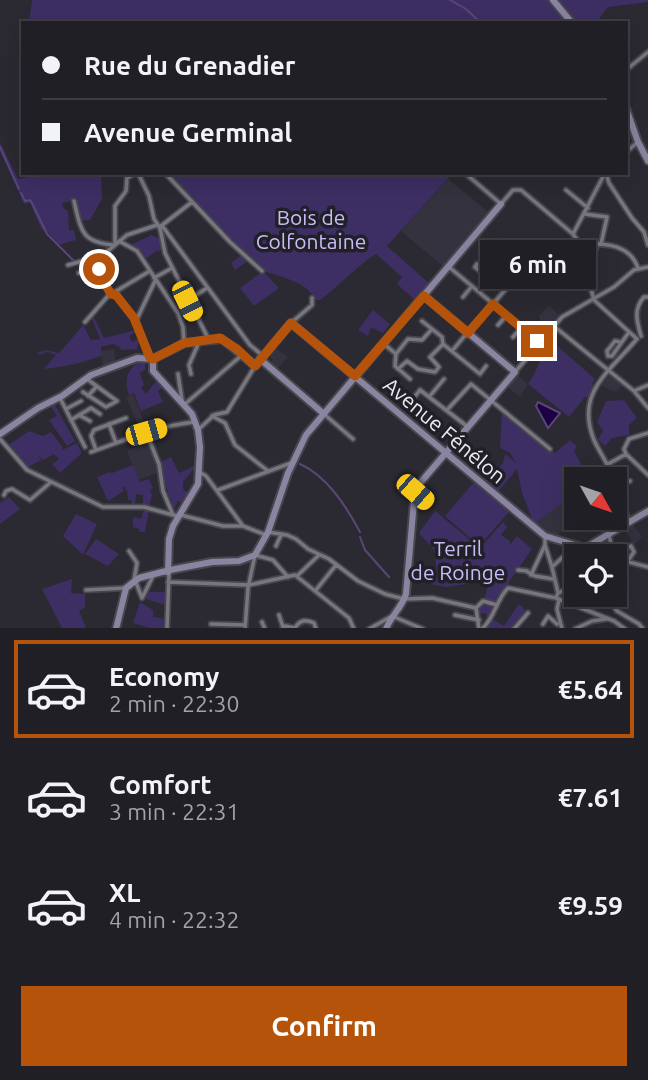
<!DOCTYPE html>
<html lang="en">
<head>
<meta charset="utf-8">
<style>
	body { margin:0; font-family:Ubuntu,sans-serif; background:#28272d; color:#f1f3f6; height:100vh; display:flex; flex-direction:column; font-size:26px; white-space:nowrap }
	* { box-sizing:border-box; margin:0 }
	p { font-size:23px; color:#a2a2a7 }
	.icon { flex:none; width:38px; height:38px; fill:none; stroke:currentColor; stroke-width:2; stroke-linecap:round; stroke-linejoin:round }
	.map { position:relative; height:628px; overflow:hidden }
	.details { display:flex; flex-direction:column; background:#201f25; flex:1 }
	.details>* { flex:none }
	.top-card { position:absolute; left:21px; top:21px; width:607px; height:154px; border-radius:0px; box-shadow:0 7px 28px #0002,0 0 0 2px #3d3d42; display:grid; align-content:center; height:154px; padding:0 21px; background:#201f25 }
	.needle { width:46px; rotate:130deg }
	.controls { position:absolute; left:564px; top:467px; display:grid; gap:14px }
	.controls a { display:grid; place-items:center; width:63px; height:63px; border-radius:0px; background:#201f25; box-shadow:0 7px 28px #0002,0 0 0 2px #3d3d42; font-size:35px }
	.end { position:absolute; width:32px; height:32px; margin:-16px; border:9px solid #b45309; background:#fff; box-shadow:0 0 0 4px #fff }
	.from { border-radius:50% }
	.bubble { position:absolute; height:49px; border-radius:0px; background:#201f25; box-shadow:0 7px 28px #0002,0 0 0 2px #3d3d42; font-size:23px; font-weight:600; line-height:49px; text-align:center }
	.car { position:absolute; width:21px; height:42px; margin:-21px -10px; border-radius:9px; box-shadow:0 0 5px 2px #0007; background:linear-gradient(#f5c518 24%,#345 0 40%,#f5c518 0 76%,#345 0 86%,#f5c518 0) }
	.top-card b { display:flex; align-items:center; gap:24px; height:66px; font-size:26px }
	.top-card b+b { border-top:2px solid #3d3d42 }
	.top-card i { width:18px; height:18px; background:#f1f3f6 }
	ul { padding:12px 0 0; list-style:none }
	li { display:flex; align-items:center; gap:21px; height:98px; margin:0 14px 10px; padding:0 7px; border:4px solid transparent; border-radius:0px }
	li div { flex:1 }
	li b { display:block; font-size:26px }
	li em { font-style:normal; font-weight:600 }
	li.current { border-color:#b45309 }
	li>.icon { width:63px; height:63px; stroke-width:1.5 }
	.cta { display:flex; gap:14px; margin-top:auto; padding:14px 21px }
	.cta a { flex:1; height:80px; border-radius:0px; background:#b45309; color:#fff; font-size:28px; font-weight:600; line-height:80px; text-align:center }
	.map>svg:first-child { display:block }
</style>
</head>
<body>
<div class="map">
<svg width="648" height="629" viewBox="0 0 648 629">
	<rect width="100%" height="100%" fill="#2b2931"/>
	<path fill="#353240" d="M448,179L491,214L445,268L401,231Z
		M549,306L560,316L544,335L539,316Z
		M273,346L288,357L274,372L269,365L273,360L267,353Z
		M114,349L116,365L104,368L100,351Z
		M516,374L528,384L520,397L506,386Z
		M610,375L622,385L616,392L599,385Z
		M133,394L147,429L141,431L126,397Z
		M145,434L159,467V472L139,480L127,451L139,446L136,437Z
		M576,499V518H583L578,524L571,520L555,539L534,524L559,506Z
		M632,523L642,537L634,545L624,528Z"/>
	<path fill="#3d2f63" d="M32,0H648V2L608,7L596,23H29Z
		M0,142L18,179L50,173H101L102,199L90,220L80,221L75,200L62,203L64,209L68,211L69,230H74L76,240L59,245L45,229L42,230L30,203L24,204L0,151Z
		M166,173H453L387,246L430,284L416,301L397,284L402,277L376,254C356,267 340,285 320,300H315C309,282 280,277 263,271L279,288L254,306L240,288L262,272L249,260L235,270L231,263L243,254Z
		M158,234L162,248L159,252L158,250L147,258L145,256L142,258L130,245L152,235L158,238Z
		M373,310L390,324L383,333L371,327L368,336L358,330Z
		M93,315L104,338L136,330L137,331L129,336L132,342L139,339L137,349L121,350L120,347L113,344L101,347V356C82,363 64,367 44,369L56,355L48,352L39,355L37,353L46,350L59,353L83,325L91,340L100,339L91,316Z
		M546,336L595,379L592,384L596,388L590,397H585L569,417L528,384C536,372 544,357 540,343Z
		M145,360V370L140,373L144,385L141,388L146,394L158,379L164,386L158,391L163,402L141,411L134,393L129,395C123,379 128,365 145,360Z
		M624,400L637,418L629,425V435L612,438L605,446L598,439L603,431L597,422L606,401Z
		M54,403L75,441L67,446L49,420L57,416L50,405Z
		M502,411L555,453L570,440L577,446L574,451L581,464L580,466L591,469L596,479L576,480V498L559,506L534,524L522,493L517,469L496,494L484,483L503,463L505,454L516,463L510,453L500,448Z
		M29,431L43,436L51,432L63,448L60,451L77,443L82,453L60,473L52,464L59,459L54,454L43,460L37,455L41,460L27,468L7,446Z
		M171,457L179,473L198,464L197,471L193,470L183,482V489L191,494L184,504L178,501L174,509L165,484L160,462Z
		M133,465L140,482L149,479L153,488L150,490L152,495L149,507L143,506V495L136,494L135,505H132L131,500H128L127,491L124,487H122L124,491L108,501L97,477L110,472L112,473Z
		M475,481L510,511L479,546L445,516Z
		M9,497L20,509L0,524V503Z
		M144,509L149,510L145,532H140L139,529L133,527V517L141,519Z
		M435,511L480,548L503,522L507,527L501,535L510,541V545L517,536L532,549L509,582L492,619L504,626L518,605L522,606L527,614L513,628H488L486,613L479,614L478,608L484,601L488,586L486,581L446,587L431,584L436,567L435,551L419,533Z
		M76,514L97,524L83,555L63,536Z
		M96,539L119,554L108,566L85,554Z
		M72,579L71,593L85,594V608L79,610L86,628H62L42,589Z
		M144,592H167L166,605L142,598Z
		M140,602L153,610V617L167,619L166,628H150L133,623Z"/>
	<path fill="#1c0043" stroke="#5a4677" stroke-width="2" d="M538,402L560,413L548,428L536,406Z"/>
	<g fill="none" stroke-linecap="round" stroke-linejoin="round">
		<path stroke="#5a4677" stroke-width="2" d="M450,0L466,9L481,23
			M0,147L19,189
			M21,193L25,201L30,200L32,203L47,234L74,261
			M300,464C327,476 346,506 360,532
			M360,537L365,550L389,577"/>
		<defs>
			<path id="street" d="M626,70L648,52
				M626,152L638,142
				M138,173L149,196L154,219L160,228L165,253L209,340
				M165,173L230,242L262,271
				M465,173L501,204L513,190H521L573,234L579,243L594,300L637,339
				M606,173L609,183L632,218L644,232L648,245
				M566,190L588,208
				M74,201C81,230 81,242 113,245
				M585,214L607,217L601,244
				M161,226L192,202
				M159,227H163L250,345L263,356
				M573,234L605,173
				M119,241L137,251L178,313L183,327L184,343
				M115,242V206L126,191L127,178L136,173
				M579,243C602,244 629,242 638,268
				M594,253L597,245
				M103,255L99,274L111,294
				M68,265L103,255L127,235L157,225
				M449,267L540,343
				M79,273L99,271
				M154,278L172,268
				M114,294L134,318L150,358
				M463,297L472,286
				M187,301L207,288
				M136,321L155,281
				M422,321L432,329
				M85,322L108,296L148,272
				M291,323L312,305V298
				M498,325L506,316
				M555,327L634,391L648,408
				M469,332L505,290L506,288L477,264L475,267L505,290
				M641,336C637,322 633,309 644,297H648
				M513,337L521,328
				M620,342L615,341L607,351L608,356H612L629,332
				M384,344L396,354L395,366L410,379
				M452,351L467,333
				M396,354L408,339L422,340L432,329L442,337L443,344L480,374L486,366
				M398,369L407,361L418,369L435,372L439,367L430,357L443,344
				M515,372L562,317L614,287L634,270L648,267
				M178,374L182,400
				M191,374L189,365L199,342
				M634,391L648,385
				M83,392L106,407L117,401L87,379
				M88,396L97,386
				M429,397L444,379
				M60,398L85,447
				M412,400L420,390L468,427
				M185,404L242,355
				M66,409L81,401
				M447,410L471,384L550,449
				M324,414L353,439
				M79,415L90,421
				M212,416L225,423L235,445L268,471
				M71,420L91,408L100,414
				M109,424L116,443
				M198,430L214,415L227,412L255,366
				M146,432L159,464L163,491L173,515
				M0,439L27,470L103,507H144L177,516
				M96,450L91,436L94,430L126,418
				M91,452C125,440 158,426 194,422
				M626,454L648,475
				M608,464L626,454L624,449L629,439L648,433
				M199,472L206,476L243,526
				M613,480C610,465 600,454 594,440C575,393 609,372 636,340
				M614,484L629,521
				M614,484L630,481
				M218,490L291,463
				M415,492L429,504
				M4,495L6,491L12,489L30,500L51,482
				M181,515L223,526H243L266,535
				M268,532L287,535L296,539L308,549L329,559L358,581L385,594L404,599L432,598L476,608
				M609,534L613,556
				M545,536V545L552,567
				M276,546L281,535
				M587,547L591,551L608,556
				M129,551L137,563L134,580
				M614,554L631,546L634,552L627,562
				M614,558L648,567
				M518,570L527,571
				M526,571L535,576L553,579
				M298,575L319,555
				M531,575L545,545
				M135,580L142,598L153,576
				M168,582L249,585L295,575L349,618L354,629
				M86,590L126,588
				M316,590L336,565
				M558,593L570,588L571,572L576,568
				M611,595L610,600L617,611L639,624L643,629
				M556,598L558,593L552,567L564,556L582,551V548
				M559,600L557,609L562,629
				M476,608L483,601L497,605
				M476,608L479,629
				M581,608L592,607L610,600
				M279,615L283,627
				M455,615L479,620
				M262,622L265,629
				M211,624L245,625
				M543,624L548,616L557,624
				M167,629L169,572
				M245,629L248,588L255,555L273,560L288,577
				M282,629L285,626L295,628C300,620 305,619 314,623L316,629
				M369,629L392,616L423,629
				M482,629C495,617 496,600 508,588L556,598L614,621L625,629
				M514,629L528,613
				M575,629L592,621L606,619"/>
			<path id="secondary" d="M553,0L572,23
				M626,108L638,142L648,161
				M153,359V371L192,414L198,430L200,447L198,484L173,526L169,539L168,572
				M260,359L324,414
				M0,434L38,408L62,396L91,375L137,358L153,359L185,343L222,339L255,366L291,323L545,536L585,548L648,511
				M170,570L212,562L239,561L255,555L268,532L288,473L306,435L501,204
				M116,629L126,588L139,578L166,571
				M386,629C391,616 402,607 406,594L415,489L515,372L424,296"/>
		</defs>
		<use href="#street" stroke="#47464d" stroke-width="7"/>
		<use href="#secondary" stroke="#47464d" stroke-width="10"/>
		<use href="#street" stroke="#77767f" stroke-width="3.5"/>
		<use href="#secondary" stroke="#8a84a0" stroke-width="6"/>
	</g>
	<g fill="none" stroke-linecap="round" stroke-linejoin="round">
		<path stroke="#b45309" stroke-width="9" d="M99,269V274L111,294L116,295L134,318L150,358L153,359L184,343L220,338L237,349L255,366L291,323L355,376L424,296L468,333L493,304L537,341"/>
	</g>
	<g text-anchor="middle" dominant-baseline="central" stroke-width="7" stroke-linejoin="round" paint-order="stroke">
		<g font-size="21" fill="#c8bcf9" stroke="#212027">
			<text x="311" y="217">Bois de<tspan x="311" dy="24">Colfontaine</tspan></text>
			<text x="458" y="548">Terril<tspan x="458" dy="24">de Roinge</tspan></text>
		</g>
		<g font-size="21" fill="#ebeaf0" stroke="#212027">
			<text transform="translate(445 430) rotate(40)">Avenue Fénélon</text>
		</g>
	</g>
</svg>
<div class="controls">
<a><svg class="needle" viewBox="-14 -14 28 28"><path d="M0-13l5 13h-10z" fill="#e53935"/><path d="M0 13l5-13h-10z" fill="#a2a2a7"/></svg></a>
<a><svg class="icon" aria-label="locate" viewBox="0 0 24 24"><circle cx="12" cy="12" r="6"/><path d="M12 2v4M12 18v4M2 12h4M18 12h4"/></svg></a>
</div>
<i class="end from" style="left:99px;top:269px"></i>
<i class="end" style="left:537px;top:341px"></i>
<div class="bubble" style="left:480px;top:240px;width:116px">6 min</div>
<i class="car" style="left:187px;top:301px;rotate:154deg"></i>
<i class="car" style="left:146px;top:432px;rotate:74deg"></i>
<i class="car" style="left:415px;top:492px;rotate:131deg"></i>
<div class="top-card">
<b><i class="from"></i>Rue du Grenadier</b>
<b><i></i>Avenue Germinal</b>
</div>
</div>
<section class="details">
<ul>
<li class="current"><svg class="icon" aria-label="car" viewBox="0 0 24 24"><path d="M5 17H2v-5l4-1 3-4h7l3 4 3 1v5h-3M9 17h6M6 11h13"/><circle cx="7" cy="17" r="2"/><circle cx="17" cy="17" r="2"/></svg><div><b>Economy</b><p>2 min · 22:30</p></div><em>€5.64</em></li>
<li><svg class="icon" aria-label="car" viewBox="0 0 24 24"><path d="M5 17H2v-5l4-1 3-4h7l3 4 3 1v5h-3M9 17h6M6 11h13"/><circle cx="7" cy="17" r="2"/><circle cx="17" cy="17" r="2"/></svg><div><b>Comfort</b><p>3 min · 22:31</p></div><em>€7.61</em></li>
<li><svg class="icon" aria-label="car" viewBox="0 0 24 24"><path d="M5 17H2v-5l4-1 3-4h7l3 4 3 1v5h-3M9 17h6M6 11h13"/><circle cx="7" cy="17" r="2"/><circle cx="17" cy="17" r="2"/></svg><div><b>XL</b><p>4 min · 22:32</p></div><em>€9.59</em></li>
</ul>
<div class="cta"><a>Confirm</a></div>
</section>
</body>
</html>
